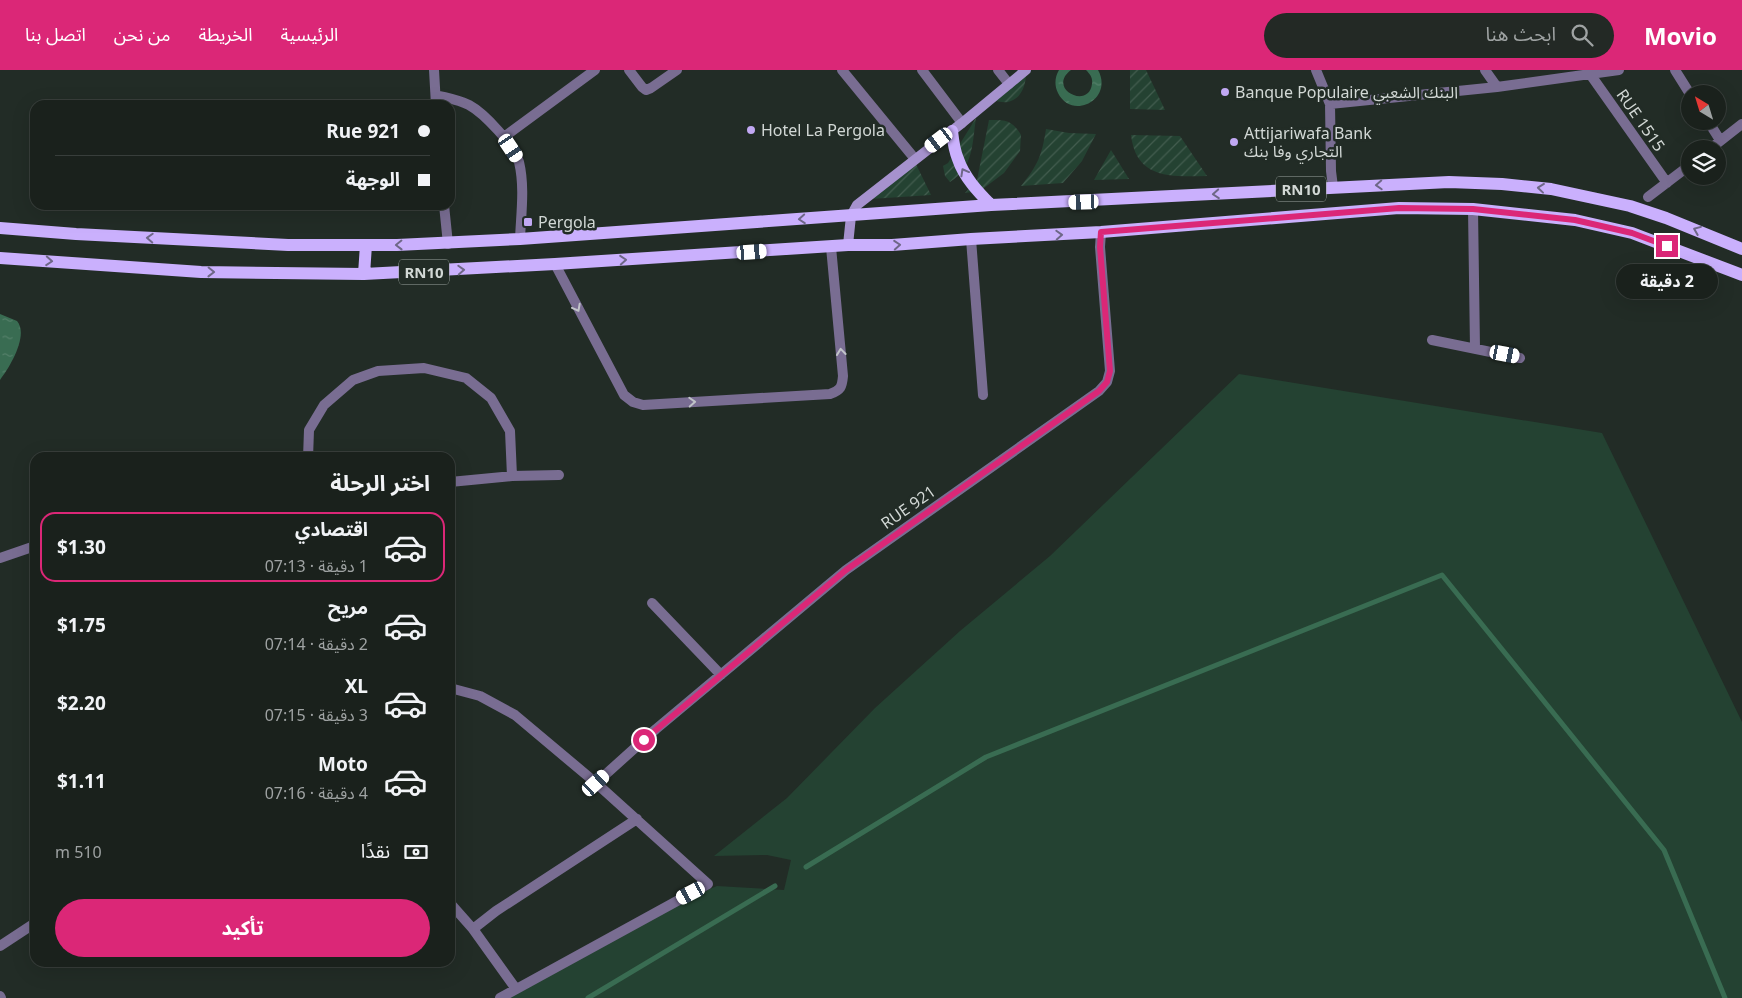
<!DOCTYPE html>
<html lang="ar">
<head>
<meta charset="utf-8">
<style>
	body { margin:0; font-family:"Noto Sans","Noto Sans Arabic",sans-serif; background:#232925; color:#f1f3f6; direction:rtl; height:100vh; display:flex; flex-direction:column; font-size:19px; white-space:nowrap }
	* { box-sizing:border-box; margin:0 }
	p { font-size:16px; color:#9fa3a3 }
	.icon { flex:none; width:28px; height:28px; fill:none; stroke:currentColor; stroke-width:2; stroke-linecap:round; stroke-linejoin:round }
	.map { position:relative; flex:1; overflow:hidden; direction:ltr }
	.sheet { position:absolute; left:30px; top:382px; width:425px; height:515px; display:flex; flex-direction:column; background:#1a211c; border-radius:15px; box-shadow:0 5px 20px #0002,0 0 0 1px #383e3b; direction:rtl }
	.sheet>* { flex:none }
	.top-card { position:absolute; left:30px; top:30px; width:425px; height:110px; border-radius:15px; box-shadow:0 5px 20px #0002,0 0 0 1px #383e3b; direction:rtl; display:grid; align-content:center; height:110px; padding:0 25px; background:#1a211c }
	.needle { width:32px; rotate:322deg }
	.tools { position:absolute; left:1681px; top:15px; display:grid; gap:10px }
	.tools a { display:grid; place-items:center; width:45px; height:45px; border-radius:50%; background:#1a211c; box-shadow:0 5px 20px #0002,0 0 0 1px #383e3b; font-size:25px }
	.end { position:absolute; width:22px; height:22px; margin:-11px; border:6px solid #db2777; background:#fff; box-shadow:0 0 0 2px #fff }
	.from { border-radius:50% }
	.bubble { position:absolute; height:35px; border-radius:18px; background:#1a211c; box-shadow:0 5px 20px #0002,0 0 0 1px #383e3b; font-size:16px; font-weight:700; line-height:35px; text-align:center; direction:rtl }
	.car { position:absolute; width:15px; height:30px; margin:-15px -8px; border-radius:6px; box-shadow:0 0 4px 1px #0007; background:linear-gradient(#fff 24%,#345 0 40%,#fff 0 76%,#345 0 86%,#fff 0) }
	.top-card b { display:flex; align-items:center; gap:18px; height:48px; font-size:19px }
	.top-card b+b { border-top:1px solid #383e3b }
	.top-card i { width:12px; height:12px; background:#f1f3f6 }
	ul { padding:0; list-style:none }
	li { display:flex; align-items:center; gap:15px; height:70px; margin:0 10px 8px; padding:0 15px; border:2px solid transparent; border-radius:15px }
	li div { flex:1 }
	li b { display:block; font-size:19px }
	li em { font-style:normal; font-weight:700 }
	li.current { border-color:#db2777 }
	li>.icon { width:45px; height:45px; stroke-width:1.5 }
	h2 { padding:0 25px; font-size:22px; line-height:60px }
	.pay { display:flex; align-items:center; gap:12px; height:55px; padding:0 25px; font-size:19px }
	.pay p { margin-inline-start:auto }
	.cta { display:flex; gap:10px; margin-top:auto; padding:10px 25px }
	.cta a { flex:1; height:58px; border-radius:30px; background:#db2777; color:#fff; font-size:20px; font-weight:700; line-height:58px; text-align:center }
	header { display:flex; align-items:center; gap:30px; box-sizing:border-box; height:70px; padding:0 25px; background:#db2777; color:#fff }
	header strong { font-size:24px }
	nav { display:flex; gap:28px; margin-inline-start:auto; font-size:18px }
	.search { width:350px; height:45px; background:#232925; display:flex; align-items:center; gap:12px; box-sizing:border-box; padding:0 18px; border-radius:28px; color:#9fa3a3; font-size:19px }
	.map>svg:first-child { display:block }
</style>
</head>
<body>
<header>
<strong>Movio</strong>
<div class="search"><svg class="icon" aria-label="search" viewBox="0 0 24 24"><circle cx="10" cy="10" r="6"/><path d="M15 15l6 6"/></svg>ابحث هنا</div>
<nav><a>الرئيسية</a><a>الخريطة</a><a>من نحن</a><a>اتصل بنا</a></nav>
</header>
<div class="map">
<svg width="1742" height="928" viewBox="0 0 1742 928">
	<defs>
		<pattern id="garden-furrows" width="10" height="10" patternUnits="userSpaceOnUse" patternTransform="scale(1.25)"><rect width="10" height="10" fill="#244232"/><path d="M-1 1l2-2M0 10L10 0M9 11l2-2" fill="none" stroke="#435d4f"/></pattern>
		<pattern id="water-ripples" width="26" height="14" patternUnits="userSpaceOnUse" patternTransform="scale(1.25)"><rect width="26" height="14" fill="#396c52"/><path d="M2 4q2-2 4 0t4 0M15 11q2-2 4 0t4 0" fill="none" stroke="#55806a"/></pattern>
	</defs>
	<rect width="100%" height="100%" fill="#222c26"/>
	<path fill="#244232" d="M1239,304L1602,363L1742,652V928H502L654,843L717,816L784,820L791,790L767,785L714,786L787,728L875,638L960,561L1050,486Z"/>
	<path fill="url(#garden-furrows)" d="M1130,0H1146L1165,40L1130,39Z
		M1026,3C1026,14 1022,29 1008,32C1004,33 996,31 992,30Z
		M976,48C972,73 974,97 950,112L945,106L943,96L948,93Z
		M989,50C1006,50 1012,50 1021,65L1020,81L1004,103L980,121L965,123L977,110Z
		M1046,59L1069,63L1096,64L1082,91L1063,113L1021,116C1038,95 1042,85 1046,59Z
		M1131,65L1180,66L1207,106C1171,107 1136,109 1131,65Z
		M1111,80L1129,109L1094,110Z
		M913,88L931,125L856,130Z"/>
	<path fill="url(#water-ripples)" d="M1059,0H1071C1046,19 1089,40 1092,14C1093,8 1090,4 1086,0H1098C1114,29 1072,51 1058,23C1054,15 1055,7 1059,0Z
		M0,244L17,251C29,265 10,297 0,310Z"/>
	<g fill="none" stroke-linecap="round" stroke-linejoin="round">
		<path stroke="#396c52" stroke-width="5" d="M806,797L986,687L1442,505L1664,780L1725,928
			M588,928L775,816"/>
		<path stroke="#796d92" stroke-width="10" d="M434,0L436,35
			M629,0L642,17L646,20L651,18L677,0
			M842,0L915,89
			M922,0L962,53
			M998,0L1009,14
			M1316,0L1330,34L1331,101L1333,117
			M1485,0L1497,17
			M1675,0L1690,24
			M1590,4L1667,113
			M436,25C447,28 459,30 469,35C484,43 515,76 519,92C525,117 521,144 520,169
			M1330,34L1497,17L1619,0
			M1708,51L1720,70
			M504,67L595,0
			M1710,79L1742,54
			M1648,127L1690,95
			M444,135L448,174
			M1473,139L1475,278
			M971,169L983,325
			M555,194L624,325L633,332L643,335L830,324C841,320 842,317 843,306L831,177
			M1432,270L1520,288
			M308,388L309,360L324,335L353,310L378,301L424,298L466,308L491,328L510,361L512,406
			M450,412L512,406L559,405
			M0,488L35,476
			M652,533L721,605
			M450,618L480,626L515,645L596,713L708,814L500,928
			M596,713L656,659L846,500L1099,321L1107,312L1110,301L1100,177L1101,162
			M450,833L473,859
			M0,876L35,853
			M516,919L473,859L496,841L637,749
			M0,926L1,928"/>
		<path stroke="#a692ce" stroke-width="10" d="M848,175L851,146L857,135L962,53L1026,0"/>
		<path stroke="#cab0fd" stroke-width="12" d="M952,61C953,70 954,80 958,89C964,107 978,122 991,135
			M0,158L76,164L288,175H397L520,169L991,135L1449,112L1502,114L1551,119L1630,136L1666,148L1742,179
			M0,188L201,202L364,204L555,194L848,175H892L971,169L1101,162L1399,138L1473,139L1575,150L1632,163L1742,205
			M364,204L366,175"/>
	</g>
	<defs><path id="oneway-chevron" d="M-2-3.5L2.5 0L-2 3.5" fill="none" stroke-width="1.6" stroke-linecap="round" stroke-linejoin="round" transform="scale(1.25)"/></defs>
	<g stroke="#6e6787">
		<use href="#oneway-chevron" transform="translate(964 102) rotate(-119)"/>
		<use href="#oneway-chevron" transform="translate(1379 115) rotate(177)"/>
		<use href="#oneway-chevron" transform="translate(1541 118) rotate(-174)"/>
		<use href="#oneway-chevron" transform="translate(1216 124) rotate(176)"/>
		<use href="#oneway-chevron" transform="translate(802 149) rotate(176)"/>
		<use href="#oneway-chevron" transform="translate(1697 160) rotate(-158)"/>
		<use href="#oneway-chevron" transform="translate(1059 165) rotate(-3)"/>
		<use href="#oneway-chevron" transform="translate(150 168) rotate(-177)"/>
		<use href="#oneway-chevron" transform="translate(399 175) rotate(179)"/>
		<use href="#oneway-chevron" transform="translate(897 175) rotate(-4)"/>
		<use href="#oneway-chevron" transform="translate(623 190) rotate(-4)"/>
		<use href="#oneway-chevron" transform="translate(49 191) rotate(4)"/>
		<use href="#oneway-chevron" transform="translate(461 200) rotate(-3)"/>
		<use href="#oneway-chevron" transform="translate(211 202) rotate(1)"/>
	</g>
	<g stroke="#c0c3c8">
		<use href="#oneway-chevron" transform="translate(577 238) rotate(62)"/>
		<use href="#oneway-chevron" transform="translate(841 282) rotate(-96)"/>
		<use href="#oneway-chevron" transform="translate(692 332) rotate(-3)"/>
	</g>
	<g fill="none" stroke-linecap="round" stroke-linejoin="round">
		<path stroke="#db2777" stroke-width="6" d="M644,670L846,500L1099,321L1107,312L1110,301L1100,177L1101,162L1399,138L1473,139L1575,150L1632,163L1667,176"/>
	</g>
	<g fill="#c1a8f3" stroke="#222c26" stroke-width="2">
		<circle cx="1225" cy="22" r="5"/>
		<circle cx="751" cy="60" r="5"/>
		<circle cx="1234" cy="72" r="5"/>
		<rect x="523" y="147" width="10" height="10" rx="2.5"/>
	</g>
	<g text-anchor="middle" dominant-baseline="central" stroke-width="5" stroke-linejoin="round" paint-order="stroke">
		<g fill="#222c26" stroke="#9da4a0" stroke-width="1">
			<rect x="1276" y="106.5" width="50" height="25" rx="4"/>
			<rect x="399" y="189.5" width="50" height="25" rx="4"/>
		</g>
		<g font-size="15" font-weight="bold" fill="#d2d8d5">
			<text x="1301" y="119">RN10</text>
			<text x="424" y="202">RN10</text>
		</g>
		<g font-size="16" fill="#d2d8d5" stroke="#222c26" text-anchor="start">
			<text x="1235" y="22">Banque Populaire البنك الشعبي</text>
			<text x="761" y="60">Hotel La Pergola</text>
			<text x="1244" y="63">Attijariwafa Bank<tspan x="1244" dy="18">التجاري وفا بنك</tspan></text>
			<text x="538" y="152">Pergola</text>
		</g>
		<g font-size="16" fill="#d2d8d5" stroke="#222c26">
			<text transform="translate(1641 50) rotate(55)">RUE 1515</text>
			<text transform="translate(908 437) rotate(-35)">RUE 921</text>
		</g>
	</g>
</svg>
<div class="tools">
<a><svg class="needle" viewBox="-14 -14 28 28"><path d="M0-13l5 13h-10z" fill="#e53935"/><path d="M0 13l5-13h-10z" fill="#9fa3a3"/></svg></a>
<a><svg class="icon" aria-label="layers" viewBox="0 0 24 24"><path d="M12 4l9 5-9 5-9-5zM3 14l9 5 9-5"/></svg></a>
</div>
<i class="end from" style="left:644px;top:670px"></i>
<i class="end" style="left:1667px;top:176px"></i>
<div class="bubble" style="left:1616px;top:194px;width:102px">2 دقيقة</div>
<i class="car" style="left:939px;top:70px;rotate:233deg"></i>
<i class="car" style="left:511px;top:78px;rotate:146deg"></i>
<i class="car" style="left:1084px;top:132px;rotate:268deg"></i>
<i class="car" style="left:752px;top:182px;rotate:86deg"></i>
<i class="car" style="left:1505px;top:284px;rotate:101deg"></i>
<i class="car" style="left:596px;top:713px;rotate:48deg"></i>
<i class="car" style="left:691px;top:823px;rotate:242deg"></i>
<div class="top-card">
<b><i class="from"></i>Rue 921</b>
<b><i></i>الوجهة</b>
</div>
<section class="sheet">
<h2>اختر الرحلة</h2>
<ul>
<li class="current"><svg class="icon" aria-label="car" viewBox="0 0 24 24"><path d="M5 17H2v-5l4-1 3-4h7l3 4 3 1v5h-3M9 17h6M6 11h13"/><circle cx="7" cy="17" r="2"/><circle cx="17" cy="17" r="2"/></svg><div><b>اقتصادي</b><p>1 دقيقة · 07:13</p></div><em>$1.30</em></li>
<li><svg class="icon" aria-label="car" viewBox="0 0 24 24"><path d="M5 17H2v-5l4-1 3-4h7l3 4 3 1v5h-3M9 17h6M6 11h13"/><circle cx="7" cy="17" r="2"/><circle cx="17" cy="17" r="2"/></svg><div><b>مريح</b><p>2 دقيقة · 07:14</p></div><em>$1.75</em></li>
<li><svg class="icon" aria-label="car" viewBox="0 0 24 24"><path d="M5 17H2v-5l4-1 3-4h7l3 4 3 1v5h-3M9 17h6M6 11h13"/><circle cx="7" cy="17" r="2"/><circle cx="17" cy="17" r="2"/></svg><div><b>XL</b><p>3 دقيقة · 07:15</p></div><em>$2.20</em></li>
<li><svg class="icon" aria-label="car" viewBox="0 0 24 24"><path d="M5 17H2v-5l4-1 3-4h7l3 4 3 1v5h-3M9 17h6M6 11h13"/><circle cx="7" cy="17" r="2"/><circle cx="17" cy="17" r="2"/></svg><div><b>Moto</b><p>4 دقيقة · 07:16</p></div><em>$1.11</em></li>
</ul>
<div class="pay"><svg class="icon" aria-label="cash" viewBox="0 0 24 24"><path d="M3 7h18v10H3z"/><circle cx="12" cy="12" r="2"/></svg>نقدًا<p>510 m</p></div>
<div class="cta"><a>تأكيد</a></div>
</section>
</div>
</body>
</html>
